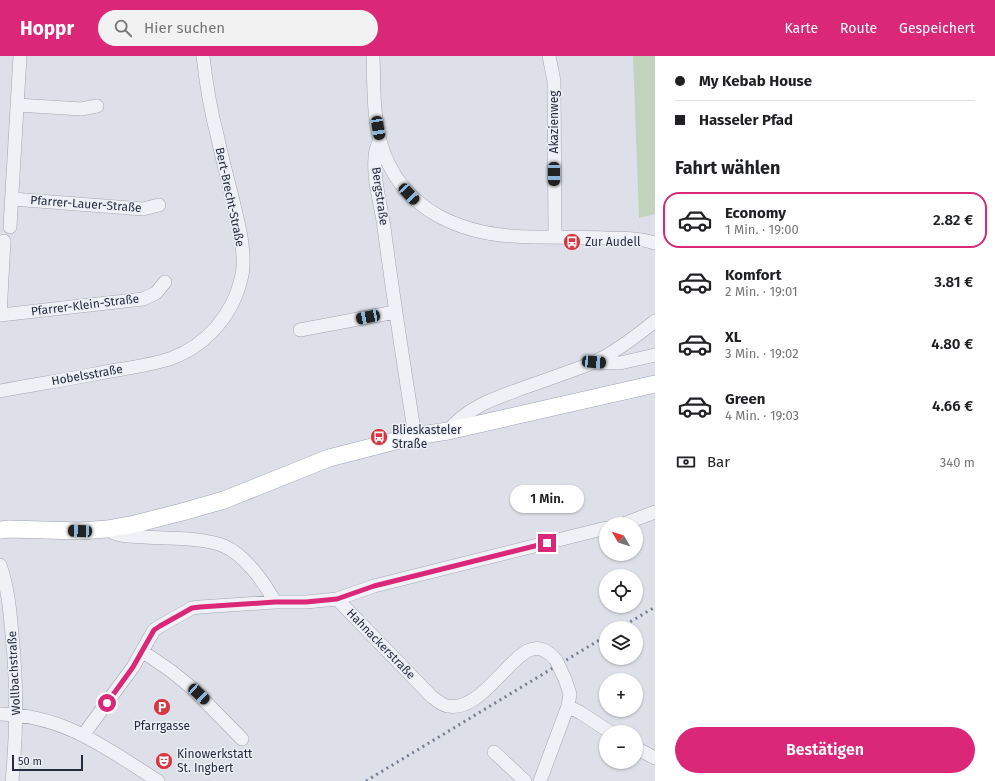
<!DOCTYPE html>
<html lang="de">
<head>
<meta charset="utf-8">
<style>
	body { margin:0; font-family:"Fira Sans",sans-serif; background:#f2f2f2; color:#202124; height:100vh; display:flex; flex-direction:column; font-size:15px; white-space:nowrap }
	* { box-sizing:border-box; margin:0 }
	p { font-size:13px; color:#757577 }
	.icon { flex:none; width:22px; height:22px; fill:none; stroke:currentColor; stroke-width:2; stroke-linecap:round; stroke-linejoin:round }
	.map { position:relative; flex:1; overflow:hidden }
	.drawer { display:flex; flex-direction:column; background:#fff; width:340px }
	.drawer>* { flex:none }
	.top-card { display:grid; align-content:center; height:88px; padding:0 20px; background:#fff }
	.needle { width:26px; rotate:309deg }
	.controls { position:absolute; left:599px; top:461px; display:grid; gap:8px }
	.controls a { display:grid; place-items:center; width:44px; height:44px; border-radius:50%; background:#fff; box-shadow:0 1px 3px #0004; font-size:20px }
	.scale { position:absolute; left:12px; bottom:10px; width:71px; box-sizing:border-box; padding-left:4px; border:2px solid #252c3f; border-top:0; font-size:11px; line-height:14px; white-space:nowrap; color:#252c3f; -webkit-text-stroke:3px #eceff6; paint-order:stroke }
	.end { position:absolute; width:18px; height:18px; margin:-9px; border:5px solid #db2777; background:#fff; box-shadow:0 0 0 2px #fff }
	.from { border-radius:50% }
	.bubble { position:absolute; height:28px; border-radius:14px; background:#fff; box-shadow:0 1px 3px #0004; font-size:13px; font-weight:600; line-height:28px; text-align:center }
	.car { position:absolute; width:12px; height:24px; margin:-12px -6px; border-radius:5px; box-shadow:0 0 3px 1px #0007; background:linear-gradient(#222 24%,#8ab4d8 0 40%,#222 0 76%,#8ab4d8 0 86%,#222 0) }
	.top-card b { display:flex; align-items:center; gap:14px; height:38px; font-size:15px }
	.top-card b+b { border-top:1px solid #e0e0e0 }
	.top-card i { width:10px; height:10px; background:#202124 }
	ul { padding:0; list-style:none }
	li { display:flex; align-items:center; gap:12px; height:56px; margin:0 8px 6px; padding:0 12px; border:2px solid transparent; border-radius:16px }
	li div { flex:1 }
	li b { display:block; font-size:15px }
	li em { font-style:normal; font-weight:600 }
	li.selected { border-color:#db2777 }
	li>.icon { width:36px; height:36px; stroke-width:1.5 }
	h2 { padding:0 20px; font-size:18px; line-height:48px }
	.pay { display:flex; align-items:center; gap:10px; height:44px; padding:0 20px; font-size:15px }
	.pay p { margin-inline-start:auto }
	.button { display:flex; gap:8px; margin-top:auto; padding:8px 20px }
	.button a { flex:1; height:46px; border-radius:24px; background:#db2777; color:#fff; font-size:16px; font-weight:600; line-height:46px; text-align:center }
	header { display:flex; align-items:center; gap:24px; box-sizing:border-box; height:56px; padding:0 20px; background:#db2777; color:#fff }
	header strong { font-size:19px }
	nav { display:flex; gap:22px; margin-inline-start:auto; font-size:14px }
	.search { width:280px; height:36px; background:#f2f2f2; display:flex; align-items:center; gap:10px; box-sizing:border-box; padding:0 14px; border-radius:22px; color:#757577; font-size:15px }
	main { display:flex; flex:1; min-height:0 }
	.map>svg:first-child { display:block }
</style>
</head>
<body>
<header>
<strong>Hoppr</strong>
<div class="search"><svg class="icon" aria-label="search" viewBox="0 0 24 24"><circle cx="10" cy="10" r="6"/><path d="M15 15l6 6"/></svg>Hier suchen</div>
<nav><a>Karte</a><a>Route</a><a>Gespeichert</a></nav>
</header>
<main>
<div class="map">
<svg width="655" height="725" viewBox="0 0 655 725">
	<rect width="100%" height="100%" fill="#dde0e8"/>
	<path fill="#c1d3bd" d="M633,0H655V158L639,162Z"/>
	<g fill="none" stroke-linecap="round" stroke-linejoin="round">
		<defs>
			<path id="minor" d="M373,0C374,27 373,58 380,85C400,157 465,181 534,181C558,181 582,181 607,182C623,182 640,182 655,187
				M549,0L554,25L555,180
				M17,49L81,53L97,50
				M380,84C377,90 375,95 375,102C373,124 381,149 384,171C393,241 404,311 415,380
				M12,143L143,153L159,149
				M10,171L20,0
				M0,259L143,243L156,237L165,226
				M0,259L4,185
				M300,274L395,256
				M594,306L620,307L655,299
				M0,335C32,329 64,324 95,318C119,313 150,310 172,302C207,289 233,258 241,223C245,210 243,194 241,181C235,148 225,116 218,83C211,56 206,28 203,0
				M448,375C467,351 496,342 523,332C546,324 569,316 592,307C611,299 639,278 655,265
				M623,468L655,456
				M107,473C117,481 132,480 145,481C168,483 203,481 224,490C245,499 264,526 275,546
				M0,509C8,532 10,555 12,578C17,628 17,676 12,725
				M337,543L432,641C437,644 441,649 448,650C478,656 504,608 527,595C540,589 548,595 556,604
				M142,595L171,615L192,632L242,683
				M568,650L581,657L610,676
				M0,658C64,659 106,692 158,725
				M84,678L133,611L154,574L160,570L192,552L200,551L275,546H306L337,543L374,530L606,472
				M636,692L655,702
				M494,696L525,725
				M540,725L568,650L570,638L565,623"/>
			<path id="major" d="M0,474L9,473L80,475L107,473L135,468L182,456L224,444L329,402L415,380L448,375L655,328"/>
		</defs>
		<use href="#minor" stroke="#a2a6b2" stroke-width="14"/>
		<use href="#major" stroke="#9ba3b4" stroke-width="18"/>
		<use href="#minor" stroke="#f0f1f6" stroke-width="13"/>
		<use href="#major" stroke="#fff" stroke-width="17"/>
		<path stroke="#757e93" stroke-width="3" stroke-dasharray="2 4" stroke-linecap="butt" d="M620,572L655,551
			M366,725L606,580"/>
		<defs>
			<path id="minor-bridge" d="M556,604L565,623"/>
		</defs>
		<use href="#minor-bridge" stroke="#a2a6b2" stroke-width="14" stroke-linecap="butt"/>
		<use href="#minor-bridge" stroke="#f0f1f6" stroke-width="13"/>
	</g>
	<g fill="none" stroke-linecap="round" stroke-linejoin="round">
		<path stroke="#db2777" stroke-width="5" d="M107,647L133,611L154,574L160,570L192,552L200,551L275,546H306L337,543L374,530L547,487"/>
	</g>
	<defs>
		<symbol id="bus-disc" viewBox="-11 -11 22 22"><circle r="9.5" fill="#d83741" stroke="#eceff6"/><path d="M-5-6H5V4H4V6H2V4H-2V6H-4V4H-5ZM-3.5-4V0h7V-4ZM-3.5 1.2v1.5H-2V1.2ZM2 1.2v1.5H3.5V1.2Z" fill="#fff"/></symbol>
		<symbol id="parking-disc" viewBox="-11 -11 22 22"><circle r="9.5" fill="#d83741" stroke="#eceff6"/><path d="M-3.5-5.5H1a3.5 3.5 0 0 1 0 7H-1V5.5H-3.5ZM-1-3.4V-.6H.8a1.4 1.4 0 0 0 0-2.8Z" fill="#fff"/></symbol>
		<symbol id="theatre-disc" viewBox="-11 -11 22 22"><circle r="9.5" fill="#d83741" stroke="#eceff6"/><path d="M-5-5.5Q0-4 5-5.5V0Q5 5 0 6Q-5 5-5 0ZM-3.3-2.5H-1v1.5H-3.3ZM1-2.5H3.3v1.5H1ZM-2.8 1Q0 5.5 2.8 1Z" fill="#fff"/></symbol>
	</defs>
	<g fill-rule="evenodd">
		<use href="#bus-disc" x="562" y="176" width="20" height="20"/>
		<use href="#bus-disc" x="369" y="371" width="20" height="20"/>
		<use href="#parking-disc" x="152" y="641" width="20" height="20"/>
		<use href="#theatre-disc" x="154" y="695" width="20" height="20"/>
	</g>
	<g text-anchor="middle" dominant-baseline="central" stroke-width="3" stroke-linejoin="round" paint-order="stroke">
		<g font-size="12" fill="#252c3f" stroke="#eceff6">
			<text transform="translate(554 66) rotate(-90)">Akazienweg</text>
			<text transform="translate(380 140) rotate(82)">Bergstraße</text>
			<text transform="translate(230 141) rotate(78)">Bert-Brecht-Straße</text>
			<text transform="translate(86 148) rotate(4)">Pfarrer-Lauer-Straße</text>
			<text transform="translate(85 249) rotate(-7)">Pfarrer-Klein-Straße</text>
			<text transform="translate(87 319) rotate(-10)">Hobelsstraße</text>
			<text transform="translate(381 588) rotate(46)">Hahnackerstraße</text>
			<text transform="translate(14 617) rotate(-93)">Wollbachstraße</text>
		</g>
		<g font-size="12" fill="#252c3f" stroke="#eceff6" text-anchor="start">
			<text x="585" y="186">Zur Audell</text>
			<text x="392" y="374">Blieskasteler<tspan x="392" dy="14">Straße</tspan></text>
			<text x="162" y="670" text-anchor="middle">Pfarrgasse</text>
			<text x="177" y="698">Kinowerkstatt<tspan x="177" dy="14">St. Ingbert</tspan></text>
		</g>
	</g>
</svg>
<div class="controls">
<a><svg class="needle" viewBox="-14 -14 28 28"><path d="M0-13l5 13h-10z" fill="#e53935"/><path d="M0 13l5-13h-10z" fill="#757577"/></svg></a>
<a><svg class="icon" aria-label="locate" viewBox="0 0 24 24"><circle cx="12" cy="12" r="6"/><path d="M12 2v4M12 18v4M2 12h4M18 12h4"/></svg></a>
<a><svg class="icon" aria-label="layers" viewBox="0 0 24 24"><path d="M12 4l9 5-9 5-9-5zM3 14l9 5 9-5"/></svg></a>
<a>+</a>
<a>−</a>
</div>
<div class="scale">50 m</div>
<i class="end from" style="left:107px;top:647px"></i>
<i class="end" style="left:547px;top:487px"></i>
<div class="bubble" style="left:510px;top:429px;width:74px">1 Min.</div>
<i class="car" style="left:378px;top:72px;rotate:171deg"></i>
<i class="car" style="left:554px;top:118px;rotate:180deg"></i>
<i class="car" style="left:409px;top:138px;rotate:137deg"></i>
<i class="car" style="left:368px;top:261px;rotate:259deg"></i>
<i class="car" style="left:594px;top:306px;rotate:94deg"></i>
<i class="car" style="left:80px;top:475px;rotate:272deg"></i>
<i class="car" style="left:199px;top:638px;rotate:133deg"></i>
</div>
<section class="drawer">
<div class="top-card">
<b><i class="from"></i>My Kebab House</b>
<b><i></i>Hasseler Pfad</b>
</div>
<h2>Fahrt wählen</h2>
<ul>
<li class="selected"><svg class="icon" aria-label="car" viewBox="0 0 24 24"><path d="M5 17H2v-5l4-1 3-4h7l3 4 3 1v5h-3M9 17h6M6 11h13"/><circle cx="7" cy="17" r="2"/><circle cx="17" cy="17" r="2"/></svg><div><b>Economy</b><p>1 Min. · 19:00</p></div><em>2.82 €</em></li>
<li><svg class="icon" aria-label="car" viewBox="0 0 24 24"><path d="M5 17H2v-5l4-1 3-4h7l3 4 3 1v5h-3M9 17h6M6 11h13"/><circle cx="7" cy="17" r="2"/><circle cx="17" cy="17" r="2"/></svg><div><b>Komfort</b><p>2 Min. · 19:01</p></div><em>3.81 €</em></li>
<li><svg class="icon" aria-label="car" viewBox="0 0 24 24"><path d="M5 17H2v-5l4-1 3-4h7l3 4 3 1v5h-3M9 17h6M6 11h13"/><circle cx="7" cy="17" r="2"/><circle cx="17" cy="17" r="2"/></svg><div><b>XL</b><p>3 Min. · 19:02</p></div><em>4.80 €</em></li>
<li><svg class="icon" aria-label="car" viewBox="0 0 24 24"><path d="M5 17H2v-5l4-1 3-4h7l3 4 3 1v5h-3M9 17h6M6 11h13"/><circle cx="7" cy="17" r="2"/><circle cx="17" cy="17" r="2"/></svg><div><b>Green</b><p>4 Min. · 19:03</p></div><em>4.66 €</em></li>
</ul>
<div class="pay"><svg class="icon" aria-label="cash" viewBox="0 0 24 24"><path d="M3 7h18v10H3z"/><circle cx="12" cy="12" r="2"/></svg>Bar<p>340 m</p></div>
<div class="button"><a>Bestätigen</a></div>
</section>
</main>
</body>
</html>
